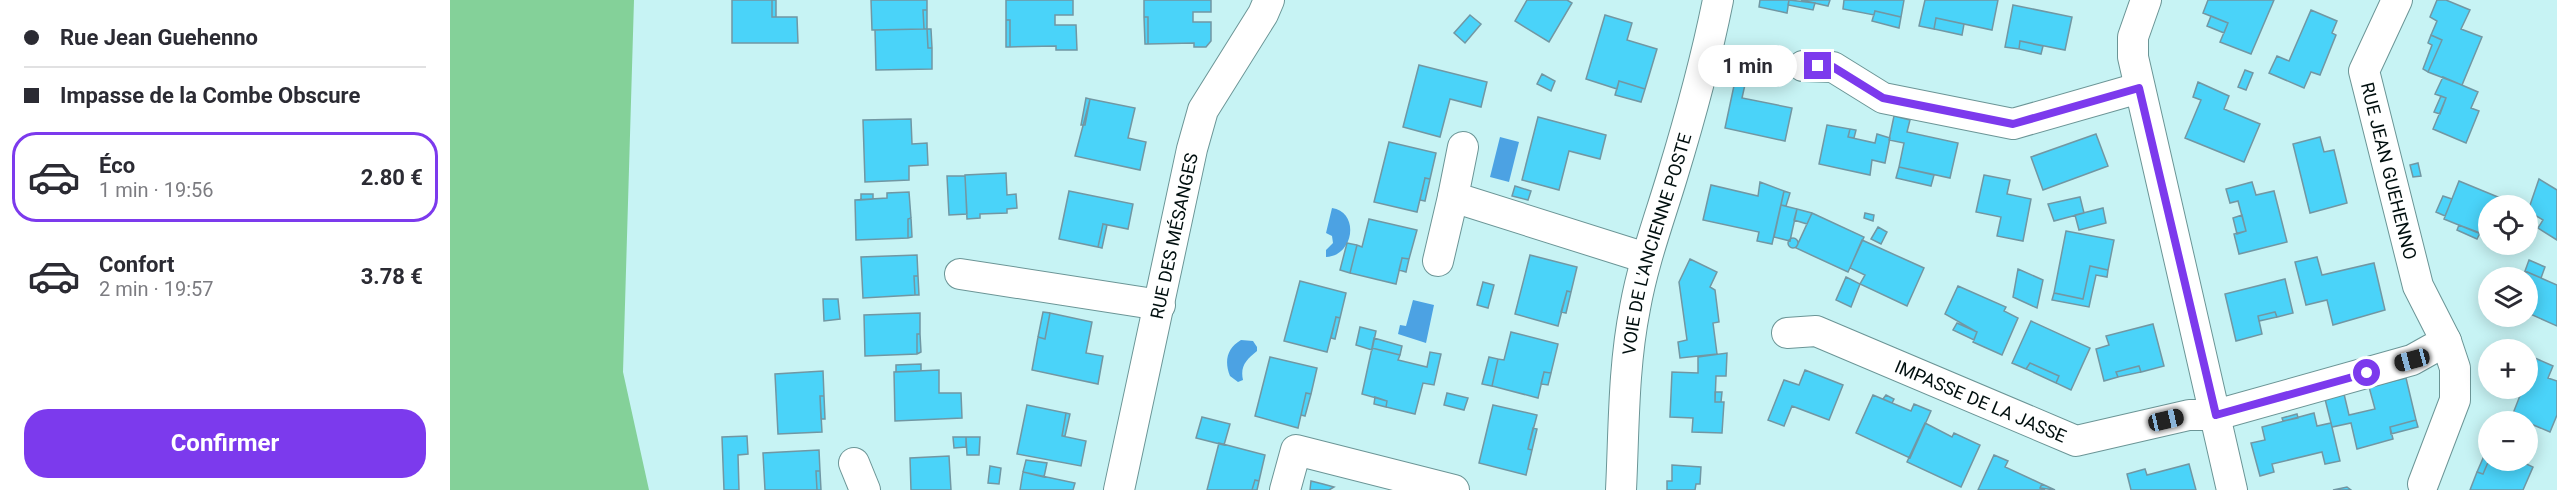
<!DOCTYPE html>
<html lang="fr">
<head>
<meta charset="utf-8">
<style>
	body { margin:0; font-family:Roboto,sans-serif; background:#f7f7f7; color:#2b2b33; height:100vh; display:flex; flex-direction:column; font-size:22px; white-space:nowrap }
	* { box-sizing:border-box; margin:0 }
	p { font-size:20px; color:#7c7c81 }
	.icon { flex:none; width:33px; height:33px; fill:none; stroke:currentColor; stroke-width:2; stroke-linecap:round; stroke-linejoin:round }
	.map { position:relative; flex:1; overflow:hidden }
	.details { display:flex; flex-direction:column; background:#fff; width:450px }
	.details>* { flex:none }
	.top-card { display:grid; align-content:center; height:132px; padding:0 24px; background:#fff }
	.controls { position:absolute; left:2028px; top:195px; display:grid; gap:12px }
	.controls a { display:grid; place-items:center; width:60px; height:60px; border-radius:50%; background:#fff; box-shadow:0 3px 15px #0003; font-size:30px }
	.end { position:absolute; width:27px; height:27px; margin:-14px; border:8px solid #7c3aed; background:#fff; box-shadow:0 0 0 3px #fff }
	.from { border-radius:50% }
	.bubble { position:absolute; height:42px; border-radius:21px; background:#fff; box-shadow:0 3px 15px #0003; font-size:20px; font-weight:700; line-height:42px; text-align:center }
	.car { position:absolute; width:18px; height:36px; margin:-18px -9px; border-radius:8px; box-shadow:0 0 4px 2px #0007; background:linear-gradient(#222 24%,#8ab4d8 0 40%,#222 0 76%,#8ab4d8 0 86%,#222 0) }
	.top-card b { display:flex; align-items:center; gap:21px; height:57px; font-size:22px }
	.top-card b+b { border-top:2px solid #e1e1e2 }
	.top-card i { width:15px; height:15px; background:#2b2b33 }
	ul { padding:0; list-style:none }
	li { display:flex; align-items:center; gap:18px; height:90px; margin:0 12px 9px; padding:0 12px; border:3px solid transparent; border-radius:24px }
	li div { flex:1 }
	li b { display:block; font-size:22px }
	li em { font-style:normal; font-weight:700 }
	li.selected { border-color:#7c3aed }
	li>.icon { width:54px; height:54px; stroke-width:1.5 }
	.action { display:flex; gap:12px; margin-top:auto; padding:12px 24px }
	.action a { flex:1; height:69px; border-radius:24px; background:#7c3aed; color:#fff; font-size:24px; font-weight:700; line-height:69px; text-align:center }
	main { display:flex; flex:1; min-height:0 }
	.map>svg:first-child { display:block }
</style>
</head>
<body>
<main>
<section class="details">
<div class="top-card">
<b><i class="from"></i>Rue Jean Guehenno</b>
<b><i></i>Impasse de la Combe Obscure</b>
</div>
<ul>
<li class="selected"><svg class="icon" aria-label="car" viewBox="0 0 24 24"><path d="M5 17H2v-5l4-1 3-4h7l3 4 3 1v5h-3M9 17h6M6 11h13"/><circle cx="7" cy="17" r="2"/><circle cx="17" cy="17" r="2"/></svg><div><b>Éco</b><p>1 min · 19:56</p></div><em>2.80 €</em></li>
<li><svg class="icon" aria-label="car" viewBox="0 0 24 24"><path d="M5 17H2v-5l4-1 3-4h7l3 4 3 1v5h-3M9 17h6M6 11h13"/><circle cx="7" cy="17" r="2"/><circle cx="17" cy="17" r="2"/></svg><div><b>Confort</b><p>2 min · 19:57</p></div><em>3.78 €</em></li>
</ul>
<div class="action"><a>Confirmer</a></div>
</section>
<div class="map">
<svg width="2107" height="490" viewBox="0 0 2107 490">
	<rect width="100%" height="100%" fill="#c7f3f4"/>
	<path fill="#84d199" d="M0,0H184L173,372L199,490H0Z"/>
	<path fill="#4ca2e3" d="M1050,137L1069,142L1059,182L1040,177Z
		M882,208C910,212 904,256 876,257V250L883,243L882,236L876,233Z
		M963,300L984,305L976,343L948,334L950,325L956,326Z
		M791,340L803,341L807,347V351C796,360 790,366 793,380L788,382L780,376C774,361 777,348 791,340Z"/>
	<path fill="#4ad3f9" stroke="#7197a3" stroke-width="1.5" d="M282,0H322V17H347L348,43H282Z
		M322,0H326V17H322Z
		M421,0H477V10H473L474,29L422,30Z
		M556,0H623V15H605V25H626L627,50H606V46L560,47V20H556Z
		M694,0H761V12H743V22H761V41L756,47H744V43L698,44V17H694Z
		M1077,0H1117L1122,3L1099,42L1065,21Z
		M1310,0H1339L1337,13L1309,7Z
		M1339,0L1365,3L1363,10L1338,5Z
		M1351,0H1380L1378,6Z
		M1394,0H1454L1451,17L1425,11L1424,15L1393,9Z
		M1475,0H1548L1542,30L1486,18L1484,29L1469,26Z
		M1758,0H1824L1801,54L1770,42L1778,23L1753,13Z
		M1987,0H1996L2020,10L2011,29L2032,37L2012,85L1978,72L1992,40L1981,35L1987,21L1980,17Z
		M1563,5L1622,17L1615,50L1570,41L1569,49L1555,47Z
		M473,10H477V29H474Z
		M1861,10L1887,21L1882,33L1886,35L1870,75L1861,72L1854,88L1819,73L1827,56L1839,61Z
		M1425,11L1451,17L1449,28L1422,21Z
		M1020,15L1031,24L1015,43L1004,33Z
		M1155,15L1182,23L1177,40L1207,49L1195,89L1169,81L1167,89L1136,79Z
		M1761,16L1778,23L1774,33L1757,26Z
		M694,17H698V44H695Z
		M1486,18L1514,24L1512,35L1484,29Z
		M556,20H560V47H556Z
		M474,29H477L478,48H482V69L426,70L425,30Z
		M477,29H481L482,48H478Z
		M1981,35L1992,40L1978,72L1973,69L1982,45L1978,43Z
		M1570,41L1593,46L1591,54L1569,49Z
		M1289,62L1316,68L1313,83L1296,80L1292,98L1342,108L1335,141L1275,128Z
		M969,65L1037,82L1031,107L1000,99L990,137L953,127Z
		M1795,70L1803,73L1796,90L1788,87Z
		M1092,74L1105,81L1101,91L1087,84Z
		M1993,77L2028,92L2021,108L2029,111L2016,143L1983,129L1996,98L1985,94Z
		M1169,81L1195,89L1191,102L1165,95Z
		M1748,82L1779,96L1774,109L1810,124L1794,162L1735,138L1751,100L1743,97Z
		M1991,96L1996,98L1990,114L1984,112Z
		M636,98L640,99L635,125H631Z
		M640,99L685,108L678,138L696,142L690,170L625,156Z
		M1444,116L1460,120L1457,132L1508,143L1500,178L1449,167L1454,143L1439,140Z
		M1088,117L1156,135L1150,159L1119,151L1109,190L1072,180Z
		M461,119L462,144L477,143L478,165L459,166V180L415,182L413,120Z
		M1377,125L1400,129L1398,137L1425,143L1427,134L1440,138L1435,163L1422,160L1420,175L1369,164Z
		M1400,129L1406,130L1404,138L1398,137Z
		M1646,134L1658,166L1593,190L1581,157Z
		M1870,137L1874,152L1884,150L1897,203L1860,213L1843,144Z
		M939,142L986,153L980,179L975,178L967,212L924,202Z
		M1968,163L1971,176L1963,177L1960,165Z
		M1449,167L1484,175L1481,186L1446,178Z
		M556,173L557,195L566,194L567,208L557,209V213L530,214V218L517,219L515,175Z
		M1534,175L1560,180L1557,194L1581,199L1573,241L1547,236L1551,217L1526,212Z
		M497,176H515L517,214L499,215Z
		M975,178L980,179L975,201L970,200Z
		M2089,179L2107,190V240L2088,228L2093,220L2078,211Z
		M2009,181L2060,202L2059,206H2038V237L1994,219Z
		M1310,182L1334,191L1322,244L1307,241L1309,232L1253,220L1261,185L1308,196Z
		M1802,182L1806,195L1824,191L1837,242L1789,254L1784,234L1796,231L1788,201L1780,203L1776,189Z
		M1065,186L1081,191L1078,200L1062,196Z
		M619,191L683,204L678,229L653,224L648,247L609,239Z
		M1334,191L1340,193L1336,206L1331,205Z
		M459,192L461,218L458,219V238L406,240L405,200L437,198V193Z
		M411,194H423V199L411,200Z
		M1993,196L2002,199L1995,216L1986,212Z
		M1630,197L1634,213L1604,221L1598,204Z
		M1331,205L1347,209L1340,241L1324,237Z
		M1653,208L1656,223L1629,230L1625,215Z
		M1347,209L1362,213L1357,224L1344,220Z
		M1362,213L1414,237L1398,272L1346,248Z
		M1415,213L1424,215L1423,221L1414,218Z
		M1792,215L1796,231L1787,234L1783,218Z
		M461,218L462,237L458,238V219Z
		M919,219L967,230L959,259L952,258L946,284L900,273L907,245L912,247Z
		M653,224L657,225L652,248L648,247Z
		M2009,225L2030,233L2027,239L2007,230Z
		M1428,227L1437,232L1431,244L1421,239Z
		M1616,231L1664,240L1658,270L1640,266L1633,299L1604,293Z
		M1338 243a5 5 0 1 1 10 0a5 5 0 1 1-10 0Z
		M1412,240L1474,268L1457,306L1410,284L1415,275L1400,268Z
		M897,243L907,245L900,273L890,270Z
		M2041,244H2062L2058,254L2040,247Z
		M467,255L468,276H464L465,295L413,298L411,257Z
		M1080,255L1127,267L1121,292L1117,291L1108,326L1065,314Z
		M1867,257L1872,275L1924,263L1935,310L1883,325L1877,300L1856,305L1845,262Z
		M952,258L959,259L956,272L949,270Z
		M1240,259L1267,272L1260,287L1265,290L1269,322L1263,323L1267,354L1230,358L1228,342L1237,340L1229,282Z
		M2079,260L2095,267L2091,278L2075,271Z
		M1640,266L1658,270L1657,277L1646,275L1639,307L1602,300L1604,293L1633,299Z
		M1568,269L1593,280L1587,308L1563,297Z
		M2075,271L2107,285V326L2078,313V278H2072Z
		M464,276H468L469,295H465Z
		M1396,277L1410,284L1401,307L1386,300Z
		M1835,279L1843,313L1827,317L1825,312L1808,316L1812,334L1786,341L1775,294Z
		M850,281L896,293L890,318L886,317L877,352L834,341Z
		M1033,282L1044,285L1038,308L1027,305Z
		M1508,286L1556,307L1554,311L1568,318L1552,355L1523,342L1527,332L1495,314Z
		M1117,291L1121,292L1116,313L1111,312Z
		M373,299H388L390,319L374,321Z
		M593,312L600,313L595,339L588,337Z
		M1825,312L1827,317L1809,321L1808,316Z
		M470,313V334H467V354L415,356L414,315Z
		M600,313L642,322L636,353L653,356L648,384L582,370L588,337L595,339Z
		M886,317L890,318L885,339L881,338Z
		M1581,321L1640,348L1621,390L1606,383L1609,376L1580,363L1576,369L1562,363Z
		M1507,323L1527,332L1524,340L1503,330Z
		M1703,324L1714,366L1691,372L1689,366L1666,372L1668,377L1654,381L1646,349L1659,345L1656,336Z
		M910,327L926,331L922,350L906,345Z
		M1061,332L1108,344L1101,373L1094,372L1088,398L1042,386L1048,359L1054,360Z
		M467,334H470L471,352L467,354Z
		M924,338L952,346L950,355L922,348Z
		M922,348L950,355L948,360L977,367L980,352L991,354L984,385L973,383L965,414L936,407L937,401L912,394Z
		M1277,353L1276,376H1266L1265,402H1274L1272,433L1242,432L1243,418L1220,417L1222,372L1248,373V357Z
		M2078,355L2103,366L2098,378L2107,381V415L2100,432L2062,416L2073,388H2078L2081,371L2078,370Z
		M820,357L867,368L861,394L856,393L848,428L805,416Z
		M1039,357L1048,359L1042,386L1032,384Z
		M1580,363L1609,376L1606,383L1576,369Z
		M471,364V371L446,372V365Z
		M1689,366L1691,372L1668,377L1666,372Z
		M489,370V393H511L512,418L445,421L444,372Z
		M1355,370L1393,385L1379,420L1342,406L1334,426L1318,420L1334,380L1349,385Z
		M373,371L374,396H370L372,432L328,434L325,374Z
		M1094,372L1101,373L1098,385L1091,384Z
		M1956,378L1966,420L1940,427L1943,439L1907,449L1901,423L1882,427L1875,399L1894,394L1899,415L1925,409L1919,387Z
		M1265,392H1272L1271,402H1265Z
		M856,393L861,394L855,416L851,415Z
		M997,393L1018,398L1014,410L994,405Z
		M1423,395L1461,411L1464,404L1481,411L1460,458L1406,433Z
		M1436,395L1444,399L1442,403L1433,399Z
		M370,396H374L375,419H371Z
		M925,397L937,401L936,407L924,404Z
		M577,405L616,413L612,436L636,441L631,466L567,454Z
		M1043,405L1087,415L1078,449L1082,450L1076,475L1029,463Z
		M616,413L620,414L615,436H612Z
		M1864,413L1867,426L1881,423L1890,461L1875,464L1872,452L1822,464L1824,472L1810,476L1801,443L1815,440L1812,427Z
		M1847,414L1848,418L1833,421L1832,418Z
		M752,417L780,424L774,445L746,438Z
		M1966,420L1968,427L1941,434L1940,427Z
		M1475,423L1502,437L1504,433L1530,445L1511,487L1457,462Z
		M1083,428L1087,429L1082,450L1078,449Z
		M2037,432H2038V450L2030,447Z
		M297,436L298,454L288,455L289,490H274L272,437Z
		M503,437H516V447L504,448Z
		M516,437H530L529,455H517Z
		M769,443L815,455L809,481L805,480L802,490H757Z
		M2037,449L2039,460L2033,474L2027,472Z
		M369,450L370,471H366L367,490H315L313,453Z
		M1544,455L1558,461L1555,467L1592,484L1590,488L1595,490H1528Z
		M499,456L501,490H461L460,458Z
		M576,460L597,463L594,477L573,472Z
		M2039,460H2068L2083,467L2073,490H2020L2027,472L2033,474Z
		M1739,464L1746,490H1681L1677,474L1695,469L1697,475Z
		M1222,465L1251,467L1250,484H1246L1245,490H1217V481H1222Z
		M540,466L551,468L549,484L538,483Z
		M366,471H370L371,490H367Z
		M573,472L625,483L623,490H570Z
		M805,480L809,481L807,490H802Z
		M861,481L873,484L884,487L879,490H860Z
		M1592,484L1605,490L1590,488Z
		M1897,487L1901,490H1883Z"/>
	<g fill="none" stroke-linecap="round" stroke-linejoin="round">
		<defs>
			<g id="minor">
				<path d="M1696,0L1683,37V57L1782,490"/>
				<path d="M1353,66L1383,67L1433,98L1563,124L1689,88"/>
				<path d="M1013,147L1003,197L1196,258"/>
				<path d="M988,261L1003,197"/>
				<path d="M510,274L710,305"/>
				<path id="s1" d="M1337,333L1366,331L1626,441L1739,415H1766L1962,360L1996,341L1968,286L1914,71L1947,0"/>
				<path d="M404,463L415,490"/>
				<path d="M1973,484L2005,400V368L1996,341"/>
				<path id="s2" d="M669,490L742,149L753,110L813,14L819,0"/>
				<path d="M835,490L846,450L1004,490"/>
				<path id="s3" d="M1171,490C1174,430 1173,368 1185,308C1193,263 1209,220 1222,177C1240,118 1256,60 1268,0"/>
			</g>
		</defs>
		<use href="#minor" stroke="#6b9596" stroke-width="32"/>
		<path stroke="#5e7a7b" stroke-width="4" stroke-dasharray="4.5 3" stroke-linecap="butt" d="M1286,53L1326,61"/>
		<use href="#minor" stroke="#fff" stroke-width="30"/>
	</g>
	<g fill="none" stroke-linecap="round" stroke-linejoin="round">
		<path stroke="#7c3aed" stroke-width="8" d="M1368,66L1383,67L1433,98L1563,124L1689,88L1766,415L1917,373"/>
	</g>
	<g text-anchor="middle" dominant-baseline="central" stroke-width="4.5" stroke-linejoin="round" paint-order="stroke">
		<g font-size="18" fill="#010f0f" stroke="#fff">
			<text transform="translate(1939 171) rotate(76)">RUE JEAN GUEHENNO</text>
			<text stroke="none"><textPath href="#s2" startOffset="260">RUE DES MÉSANGES</textPath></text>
			<text stroke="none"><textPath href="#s3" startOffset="250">VOIE DE L'ANCIENNE POSTE</textPath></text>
			<text stroke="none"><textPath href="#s1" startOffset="208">IMPASSE DE LA JASSE</textPath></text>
		</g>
	</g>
</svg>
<div class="controls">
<a><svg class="icon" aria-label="locate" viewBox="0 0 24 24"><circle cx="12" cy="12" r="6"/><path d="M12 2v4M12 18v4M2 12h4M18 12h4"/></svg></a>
<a><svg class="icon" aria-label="layers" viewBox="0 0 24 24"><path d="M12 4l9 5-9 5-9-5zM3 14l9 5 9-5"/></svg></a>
<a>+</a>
<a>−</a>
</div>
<i class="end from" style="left:1917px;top:373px"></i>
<i class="end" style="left:1368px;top:66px"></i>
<div class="bubble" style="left:1248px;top:45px;width:99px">1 min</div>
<i class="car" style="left:1962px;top:360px;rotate:255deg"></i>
<i class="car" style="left:1716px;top:420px;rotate:77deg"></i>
</div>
</main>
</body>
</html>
